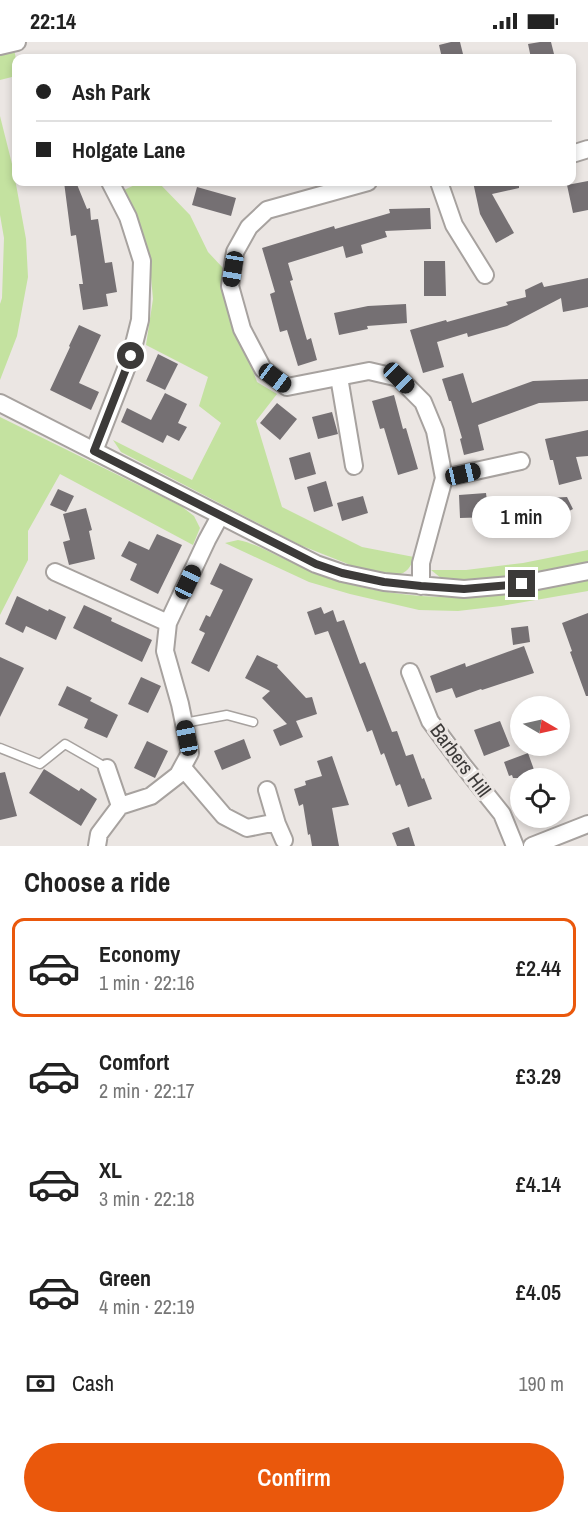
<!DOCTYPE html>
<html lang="en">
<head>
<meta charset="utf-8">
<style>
	body { margin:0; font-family:"Archivo Narrow",sans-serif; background:#f2f2f2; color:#222; height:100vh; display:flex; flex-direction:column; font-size:22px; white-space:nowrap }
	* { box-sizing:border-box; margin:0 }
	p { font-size:20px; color:#767676 }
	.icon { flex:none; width:33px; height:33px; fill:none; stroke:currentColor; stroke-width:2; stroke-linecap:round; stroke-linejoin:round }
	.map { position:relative; height:804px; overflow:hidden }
	.details { display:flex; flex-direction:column; background:#fff; flex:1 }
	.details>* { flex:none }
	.guide { position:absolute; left:12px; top:12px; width:564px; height:132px; border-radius:12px; box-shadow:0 3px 9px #0003; display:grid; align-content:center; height:132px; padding:0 24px; background:#fff }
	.needle { width:39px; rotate:99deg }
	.tools { position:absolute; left:510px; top:654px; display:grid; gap:12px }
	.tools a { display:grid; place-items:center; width:60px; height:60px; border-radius:50%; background:#fff; box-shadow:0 3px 9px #0003; font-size:30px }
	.end { position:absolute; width:27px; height:27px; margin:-14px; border:8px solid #3c3a39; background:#fff; box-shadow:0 0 0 3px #fff }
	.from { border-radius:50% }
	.bubble { position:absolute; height:42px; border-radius:21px; background:#fff; box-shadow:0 3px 9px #0003; font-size:20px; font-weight:600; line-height:42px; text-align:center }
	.car { position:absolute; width:18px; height:36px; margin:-18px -9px; border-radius:8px; box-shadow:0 0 4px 2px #0007; background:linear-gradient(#222 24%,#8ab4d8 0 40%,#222 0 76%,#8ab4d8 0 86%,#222 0) }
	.guide b { display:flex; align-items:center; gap:21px; height:57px; font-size:22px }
	.guide b+b { border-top:2px solid #e0e0e0 }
	.guide i { width:15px; height:15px; background:#222 }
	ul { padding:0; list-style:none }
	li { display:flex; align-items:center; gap:18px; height:99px; margin:0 12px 9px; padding:0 12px; border:3px solid transparent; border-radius:12px }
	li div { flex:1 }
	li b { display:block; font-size:22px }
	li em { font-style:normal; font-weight:600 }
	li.selected { border-color:#ea580c }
	li>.icon { width:54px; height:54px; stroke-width:1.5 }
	h2 { padding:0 24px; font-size:27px; line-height:72px }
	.pay { display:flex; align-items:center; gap:15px; height:66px; padding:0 24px; font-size:22px }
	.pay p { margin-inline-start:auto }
	.button { display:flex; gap:12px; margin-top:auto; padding:12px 24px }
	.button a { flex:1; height:69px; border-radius:36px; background:#ea580c; color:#fff; font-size:24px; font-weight:600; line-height:69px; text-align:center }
	.status { display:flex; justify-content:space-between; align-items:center; height:42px; padding:0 30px; background:#fff; direction:ltr }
	.status svg { height:16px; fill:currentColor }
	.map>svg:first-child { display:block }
</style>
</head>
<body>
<div class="status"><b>22:14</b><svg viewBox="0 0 49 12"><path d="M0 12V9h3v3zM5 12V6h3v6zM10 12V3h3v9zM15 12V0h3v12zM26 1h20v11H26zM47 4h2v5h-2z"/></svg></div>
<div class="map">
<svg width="588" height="804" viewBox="0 0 588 804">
	<rect width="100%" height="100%" fill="#ebe6e3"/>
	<path fill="#c4e2a0" d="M14,7L16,17V34L0,38V11Z
		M0,74L13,126L26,197L28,235L17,294L0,338V262L2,256L4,196L0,173Z
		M141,140H158L190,173L208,210L223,226V245L257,340L277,352L256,379L282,465L362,505L414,515C411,525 407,531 397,533L353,524L300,503L121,410L113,398L192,438L221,381L199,364L208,335L146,303L153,257L149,213L122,149Z
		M0,375L181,464L194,474L200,486L193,503L60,432L28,489V518L0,573Z
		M238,498C253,501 266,508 280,515C300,524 319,533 339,539C398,557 463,559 524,550C545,547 566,542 587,538L588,539V549L501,564L458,569L419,568L350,552L309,540L225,501Z
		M588,508V520L505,535L457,539L441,536L431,528H466L523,521Z"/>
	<path fill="#757073" d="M451,0H460L464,16H442L439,3Z
		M540,0H551L555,16H531L528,2Z
		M588,139V168L573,171L567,143Z
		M64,140H76L87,167L90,166L91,178L98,177L105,221L112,220L117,250L106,252L108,264L83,268L79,242H83L76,193L71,194Z
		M473,140H519V146L492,152L514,191L496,201L480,172Z
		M197,145L236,156L231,174L192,163Z
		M430,166L431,187L385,189L387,195L361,203L363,211L346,216L343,204L288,221L293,238L290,239L307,298L311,296L317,318L298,324L287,288L280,290L270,252L275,250L262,206L334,184L335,187L390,171L389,167Z
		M424,219H445L446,254H424Z
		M588,236V265L563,270L561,256L507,284L468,295L467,291L437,300L444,325L423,331L410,288L446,278L447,280L508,263L506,260L526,255L525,248L542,240L544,245Z
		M406,262L407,281L367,284L368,287L339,293L334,271L368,264Z
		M79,283L101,293L79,341L99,350L91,368L50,348L70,305L69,304Z
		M158,312L178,322L165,348L146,339Z
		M463,331L472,361L533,339L588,337V359L539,361L478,383L484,408L464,413L460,397L462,396L451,359H449L442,337Z
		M165,351L187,362L178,381L187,385L179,399L167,393L163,401L121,380L127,366L151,378Z
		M394,353L403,387L406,386L418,427L398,433L384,386L380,387L372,359Z
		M277,361L297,377L280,398L260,381Z
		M332,370L338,392L318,397L312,375Z
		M588,388V414L576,415L582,437L559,443L553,418H550L545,397Z
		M310,410L316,432L295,438L289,416Z
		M326,439L333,464L314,470L307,445Z
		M58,447L74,454L66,470L50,463Z
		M486,451L487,459L567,455L573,467L550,479L493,482V475L460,476L459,453Z
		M363,454L368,471L342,479L337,461Z
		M86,466L92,488L89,489L95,517L69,523L63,500L70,498L63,472Z
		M157,492L182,503L158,552L130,538L137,522L121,514L129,499L149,508Z
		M220,521L253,537L209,630L191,621L205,591L199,588L206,573L210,575L223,548L210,542Z
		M17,554L48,569L49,567L66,575L56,598L26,584L23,591L5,582Z
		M84,563L112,576L111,579L152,598L142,620L73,586Z
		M321,565L324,572L333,568L337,580L344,578L360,622L365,620L392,690L397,689L406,714L413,712L422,737L424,736L432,757L408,765L400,742L396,744L384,711L381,713L372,688L367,690L328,589L315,593L307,570Z
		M588,571V654H586L570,610L572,609L562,581Z
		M528,584L530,600L513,603L511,586Z
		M524,604L534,631L482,648L481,647L456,656L452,646L436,651L430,634L465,621L466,625Z
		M257,613L278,623L277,625L306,656L312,655L317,672L296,679L303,695L280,704L273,688L287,682L262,656L270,649L245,636Z
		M0,615L24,626L0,675Z
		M141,635L161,644L148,671L128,662Z
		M67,644L92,656L90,659L118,673L107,696L84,686L88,677L58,663Z
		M500,679L510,704L484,714L474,688Z
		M244,697L251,716L222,728L214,709Z
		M147,699L168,709L155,736L134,726Z
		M528,711L537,736H513L512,733L509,734L504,720Z
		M332,714L349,763L332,766L339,804H312L310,792L308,793L303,762L299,764L294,747L306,743L305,739L322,734L317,719Z
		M44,727L79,749L81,746L97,757L81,784L29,751Z
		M5,730L17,774L0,778V731Z
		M409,785L415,804H397L392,791Z"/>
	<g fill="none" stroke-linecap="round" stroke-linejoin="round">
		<defs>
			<path id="service" d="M184,681L227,673L253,680
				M0,706L40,722L65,702L107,726"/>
			<path id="minor" d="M0,4L17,0
				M572,112L588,107
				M368,140L267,168L249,185L235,210L230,244L242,287L263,327L287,345L369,329L399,336L423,360L435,389L444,436L421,521V544
				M439,140L454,183L485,233
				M339,335L354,424
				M0,361L316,522L342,531L384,540L464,547L522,542L588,529
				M94,409L131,314L140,278L142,219L128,175L110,140
				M444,436L521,419
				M55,530L168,581
				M410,630L430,679L462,722L502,772L515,804
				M107,726L120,764
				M183,726L224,774L247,786L267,782H277
				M267,748L277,782L284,798
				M97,804L99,792L120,764L151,754L178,733L190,711L180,662L165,609L168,581L207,498L220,474
				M532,804L588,782"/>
		</defs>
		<use href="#service" stroke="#a7a29f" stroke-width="11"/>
		<use href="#minor" stroke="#a7a29f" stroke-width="20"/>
		<use href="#service" stroke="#fff" stroke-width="8"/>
		<use href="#minor" stroke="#fff" stroke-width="16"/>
	</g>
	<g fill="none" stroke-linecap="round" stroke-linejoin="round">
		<path stroke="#3c3a39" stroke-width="8" d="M131,314L94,409L316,522L342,531L384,540L421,544L464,547L522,542"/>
	</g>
	<g text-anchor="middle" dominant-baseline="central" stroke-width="6" stroke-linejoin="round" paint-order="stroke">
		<g font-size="20" fill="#3c3a39" stroke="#ebe6e3">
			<text transform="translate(461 718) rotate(53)">Barbers Hill</text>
		</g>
	</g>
</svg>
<div class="tools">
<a><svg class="needle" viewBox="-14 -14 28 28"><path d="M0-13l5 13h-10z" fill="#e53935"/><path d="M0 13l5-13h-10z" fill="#767676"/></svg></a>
<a><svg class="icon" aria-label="locate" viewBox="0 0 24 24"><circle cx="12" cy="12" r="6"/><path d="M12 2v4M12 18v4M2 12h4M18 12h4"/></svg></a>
</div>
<i class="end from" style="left:131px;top:314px"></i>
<i class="end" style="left:522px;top:542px"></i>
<div class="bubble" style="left:472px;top:454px;width:99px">1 min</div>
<i class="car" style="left:233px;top:227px;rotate:189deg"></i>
<i class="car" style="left:275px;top:336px;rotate:127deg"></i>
<i class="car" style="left:399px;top:336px;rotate:135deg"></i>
<i class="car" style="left:463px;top:432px;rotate:77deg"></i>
<i class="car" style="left:188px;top:540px;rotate:25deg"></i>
<i class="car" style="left:187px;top:696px;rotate:349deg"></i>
<div class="guide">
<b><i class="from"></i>Ash Park</b>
<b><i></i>Holgate Lane</b>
</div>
</div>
<section class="details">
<h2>Choose a ride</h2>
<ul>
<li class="selected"><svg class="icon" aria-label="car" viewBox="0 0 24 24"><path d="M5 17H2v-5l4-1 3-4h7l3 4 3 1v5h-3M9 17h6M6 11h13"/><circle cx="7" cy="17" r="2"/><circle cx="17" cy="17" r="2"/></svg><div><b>Economy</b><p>1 min · 22:16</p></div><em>£2.44</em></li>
<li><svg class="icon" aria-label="car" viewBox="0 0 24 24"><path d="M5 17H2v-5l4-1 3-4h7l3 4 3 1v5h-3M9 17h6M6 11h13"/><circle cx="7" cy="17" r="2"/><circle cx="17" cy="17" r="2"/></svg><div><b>Comfort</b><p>2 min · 22:17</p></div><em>£3.29</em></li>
<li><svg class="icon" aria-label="car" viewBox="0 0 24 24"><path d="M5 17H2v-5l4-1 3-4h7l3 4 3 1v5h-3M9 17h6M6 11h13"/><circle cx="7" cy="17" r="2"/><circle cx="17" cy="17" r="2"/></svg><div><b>XL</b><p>3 min · 22:18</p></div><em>£4.14</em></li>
<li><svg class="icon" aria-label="car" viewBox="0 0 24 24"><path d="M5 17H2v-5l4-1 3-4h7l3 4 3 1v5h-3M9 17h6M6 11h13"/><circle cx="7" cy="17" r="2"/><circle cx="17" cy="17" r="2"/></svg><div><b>Green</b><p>4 min · 22:19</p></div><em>£4.05</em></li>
</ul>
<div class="pay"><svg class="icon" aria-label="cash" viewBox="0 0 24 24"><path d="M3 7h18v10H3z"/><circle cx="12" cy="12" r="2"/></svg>Cash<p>190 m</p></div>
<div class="button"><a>Confirm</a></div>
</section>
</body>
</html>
